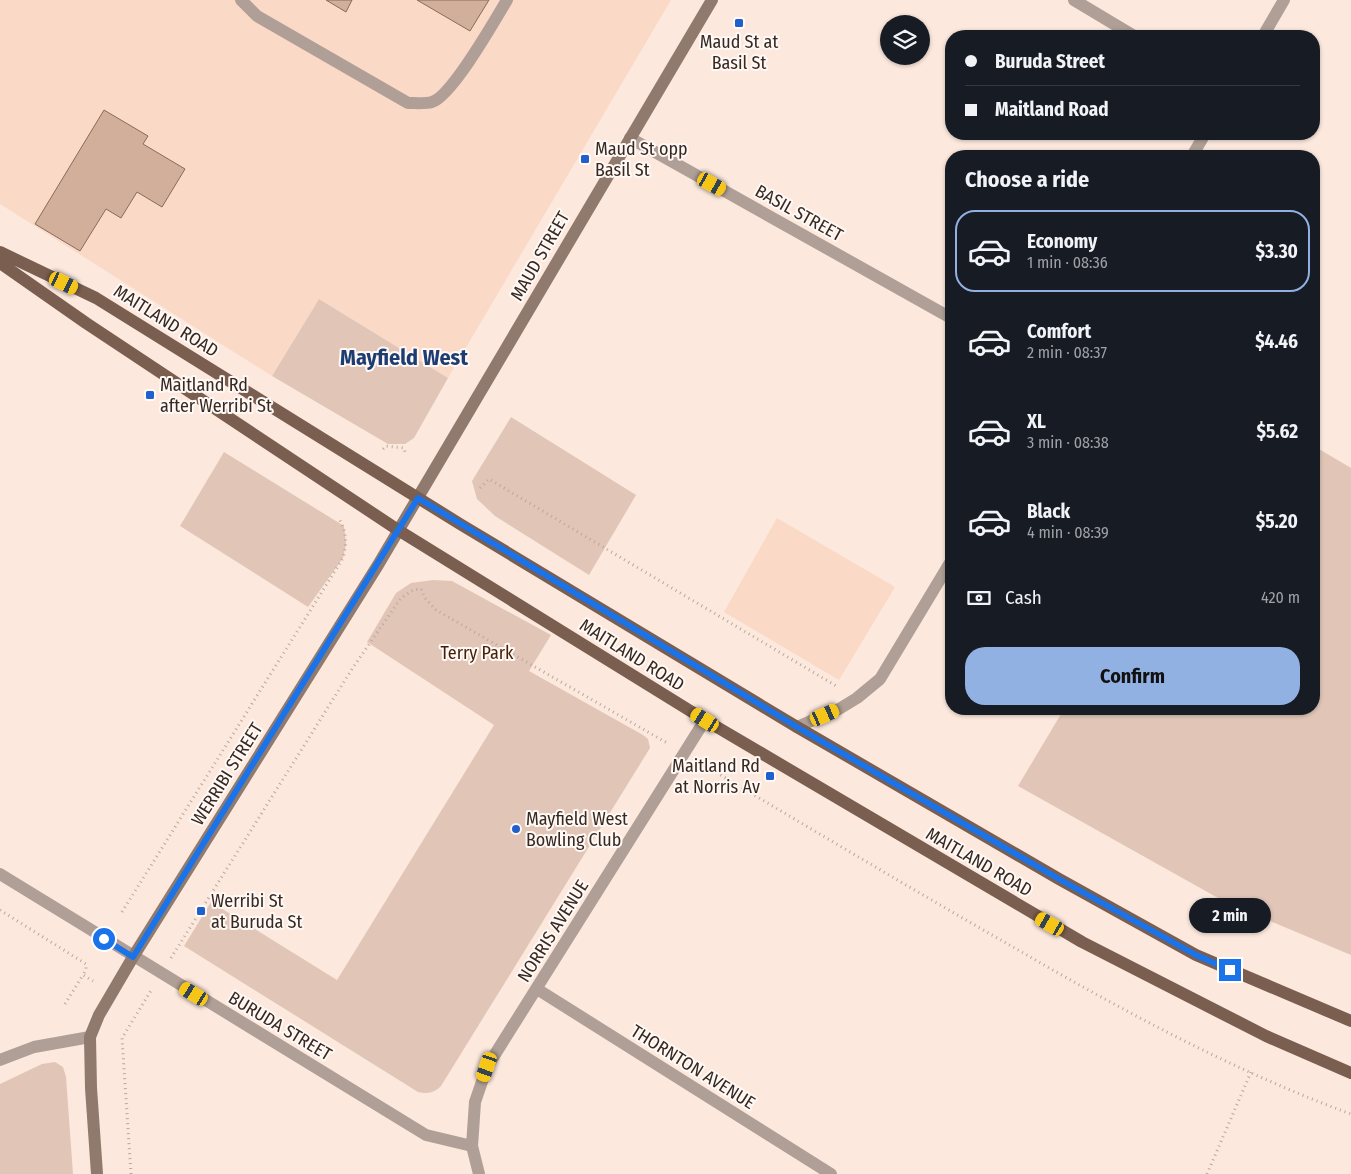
<!DOCTYPE html>
<html lang="en">
<head>
<meta charset="utf-8">
<style>
	body { margin:0; font-family:"Fira Sans Condensed",sans-serif; background:#242831; color:#f1f3f6; height:100vh; display:flex; flex-direction:column; font-size:19px; white-space:nowrap }
	* { box-sizing:border-box; margin:0 }
	p { font-size:16px; color:#9ea1a6 }
	.icon { flex:none; width:28px; height:28px; fill:none; stroke:currentColor; stroke-width:2; stroke-linecap:round; stroke-linejoin:round }
	.map { position:relative; flex:1; overflow:hidden }
	.details { position:absolute; left:945px; top:150px; width:375px; height:565px; display:flex; flex-direction:column; background:#171b24; border-radius:20px; box-shadow:0 1px 4px #0004 }
	.details>* { flex:none }
	.hud { position:absolute; left:945px; top:30px; width:375px; height:110px; border-radius:20px; box-shadow:0 1px 4px #0004; display:grid; align-content:center; height:110px; padding:0 20px; background:#171b24 }
	.buttons { position:absolute; left:880px; top:15px; display:grid; gap:10px }
	.buttons a { display:grid; place-items:center; width:50px; height:50px; border-radius:50%; background:#171b24; box-shadow:0 1px 4px #0004; font-size:25px }
	.end { position:absolute; width:22px; height:22px; margin:-11px; border:6px solid #1a73e8; background:#fff; box-shadow:0 0 0 2px #fff }
	.from { border-radius:50% }
	.bubble { position:absolute; height:35px; border-radius:18px; background:#171b24; box-shadow:0 1px 4px #0004; font-size:16px; font-weight:700; line-height:35px; text-align:center }
	.car { position:absolute; width:15px; height:30px; margin:-15px -8px; border-radius:6px; box-shadow:0 0 4px 1px #0007; background:linear-gradient(#f5c518 24%,#345 0 40%,#f5c518 0 76%,#345 0 86%,#f5c518 0) }
	.hud b { display:flex; align-items:center; gap:18px; height:48px; font-size:19px }
	.hud b+b { border-top:1px solid #363941 }
	.hud i { width:12px; height:12px; background:#f1f3f6 }
	ul { padding:0; list-style:none }
	li { display:flex; align-items:center; gap:15px; height:82px; margin:0 10px 8px; padding:0 10px; border:2px solid transparent; border-radius:20px }
	li div { flex:1 }
	li b { display:block; font-size:19px }
	li em { font-style:normal; font-weight:700 }
	li.selected { border-color:#92b1e3 }
	li>.icon { width:45px; height:45px; stroke-width:1.5 }
	h2 { padding:0 20px; font-size:22px; line-height:60px }
	.pay { display:flex; align-items:center; gap:12px; height:55px; padding:0 20px; font-size:19px }
	.pay p { margin-inline-start:auto }
	.primary-button { display:flex; gap:10px; margin-top:auto; padding:10px 20px }
	.primary-button a { flex:1; height:58px; border-radius:20px; background:#92b1e3; color:#111; font-size:20px; font-weight:700; line-height:58px; text-align:center }
	.map>svg:first-child { display:block }
</style>
</head>
<body>
<div class="map">
<svg width="1351" height="1174" viewBox="0 0 1351 1174">
	<rect width="100%" height="100%" fill="#fce8dd"/>
	<path fill="#fad9c7" d="M0,0H671L448,378L319,299L272,376L0,204Z
		M777,518L895,587L839,680L724,612Z"/>
	<path fill="#e1c6b8" d="M319,299L448,378L414,438L405,444H388L272,376Z
		M511,417L636,495L589,575L495,516L477,499L472,481Z
		M1314,446L1351,468V955L1227,903L1018,786L1064,709H1314Z
		M224,452L344,526L346,544L343,558L308,607L180,526Z
		M433,580L452,581L551,635L529,671L643,735L648,739L650,748L441,1086C434,1093 428,1094 418,1092L184,946L211,902L337,980L494,725L367,642L396,593L411,583Z
		M55,1062L63,1067L66,1077L73,1174H0V1084L42,1064Z"/>
	<path fill="#d2af9b" stroke="#886b5b" d="M326,0H352L346,12Z
		M417,0H489L470,31Z
		M104,110L148,136L143,144L185,169L162,207L137,192L121,218L106,209L80,251L35,224Z"/>
	<g fill="none" stroke-linecap="round" stroke-linejoin="round">
		<path stroke="#b9a89e" stroke-width="3" stroke-dasharray="1 4" stroke-linecap="butt" d="M383,449L386,446L404,448L405,452
			M480,488L489,479L838,687
			M699,762C801,823 903,884 1006,943C1116,1007 1231,1070 1351,1114
			M0,910L86,964V969L83,975
			M122,912L343,558C347,542 347,532 338,517
			M171,958L352,669L401,598L413,590L421,589L425,598L436,610L669,744
			M65,1004L83,975L93,981
			M131,1174L122,1038L152,989
			M1207,1174L1251,1072"/>
		<path stroke="#af9f96" stroke-width="12" d="M241,0L257,16L408,103C415,103 425,104 432,102C452,96 495,20 507,0"/>
		<path stroke="#af9f96" stroke-width="12" d="M1074,0L1134,36
			M1263,36L1284,0
			M630,138L951,318
			M1192,156L1205,134
			M797,727L839,709L857,698L880,679L951,561
			M0,874L426,1135L472,1146
			M537,989L831,1174
			M0,1060L34,1047L90,1037
			M479,1174L472,1146L475,1102L487,1067L705,720"/>
		<path stroke="#90796d" stroke-width="12" d="M97,1174L91,1088L90,1037L99,1015L133,957L378,565L712,0"/>
		<path stroke="#7a5e50" stroke-width="12" d="M0,252L96,298L460,524L797,727L1059,879L1196,955L1351,1021
			M0,263L86,323L398,530L705,720L1082,942L1266,1036L1351,1073"/>
	</g>
	<g fill="none" stroke-linecap="round" stroke-linejoin="round">
		<path stroke="#1a73e8" stroke-width="6" d="M104,939L133,957L418,498L797,727L1059,879L1196,955L1230,970"/>
	</g>
	<g fill="#1f60cc" stroke="#fff8f4" stroke-width="2">
		<rect x="734" y="18" width="10" height="10" rx="2.5"/>
		<rect x="580" y="154" width="10" height="10" rx="2.5"/>
		<rect x="145" y="390" width="10" height="10" rx="2.5"/>
		<rect x="765" y="771" width="10" height="10" rx="2.5"/>
		<circle cx="516" cy="829" r="5"/>
		<rect x="196" y="906" width="10" height="10" rx="2.5"/>
	</g>
	<g text-anchor="middle" dominant-baseline="central" stroke-width="4" stroke-linejoin="round" paint-order="stroke">
		<g font-size="18" fill="#362922" stroke="#fff8f4" text-anchor="start">
			<text x="739" y="42" text-anchor="middle">Maud St at<tspan x="739" dy="21">Basil St</tspan></text>
			<text x="595" y="149">Maud St opp<tspan x="595" dy="21">Basil St</tspan></text>
			<text x="160" y="385">Maitland Rd<tspan x="160" dy="21">after Werribi St</tspan></text>
			<text x="760" y="766" text-anchor="end">Maitland Rd<tspan x="760" dy="21">at Norris Av</tspan></text>
			<text x="526" y="819">Mayfield West<tspan x="526" dy="21">Bowling Club</tspan></text>
			<text x="211" y="901">Werribi St<tspan x="211" dy="21">at Buruda St</tspan></text>
		</g>
		<g font-size="18" fill="#362922" stroke="#fff8f4">
			<text transform="translate(799 213) rotate(29)">BASIL STREET</text>
			<text transform="translate(540 256) rotate(-60)">MAUD STREET</text>
			<text transform="translate(166 321) rotate(32)">MAITLAND ROAD</text>
			<text transform="translate(632 655) rotate(32)">MAITLAND ROAD</text>
			<text transform="translate(227 774) rotate(-58)">WERRIBI STREET</text>
			<text transform="translate(979 862) rotate(30)">MAITLAND ROAD</text>
			<text transform="translate(553 931) rotate(-58)">NORRIS AVENUE</text>
			<text transform="translate(280 1026) rotate(31)">BURUDA STREET</text>
			<text transform="translate(693 1067) rotate(32)">THORNTON AVENUE</text>
		</g>
		<g font-size="18" fill="#421e07" stroke="#fff8f4">
			<text x="477" y="653">Terry Park</text>
		</g>
		<g font-size="22" font-weight="bold" fill="#1d3d72" stroke="#fff8f4">
			<text x="404" y="357">Mayfield West</text>
		</g>
	</g>
</svg>
<div class="buttons">
<a><svg class="icon" aria-label="layers" viewBox="0 0 24 24"><path d="M12 4l9 5-9 5-9-5zM3 14l9 5 9-5"/></svg></a>
</div>
<i class="end from" style="left:104px;top:939px"></i>
<i class="end" style="left:1230px;top:970px"></i>
<div class="bubble" style="left:1189px;top:898px;width:82px">2 min</div>
<i class="car" style="left:712px;top:184px;rotate:119deg"></i>
<i class="car" style="left:64px;top:283px;rotate:116deg"></i>
<i class="car" style="left:825px;top:715px;rotate:66deg"></i>
<i class="car" style="left:705px;top:720px;rotate:302deg"></i>
<i class="car" style="left:1050px;top:924px;rotate:300deg"></i>
<i class="car" style="left:194px;top:994px;rotate:301deg"></i>
<i class="car" style="left:487px;top:1067px;rotate:199deg"></i>
<div class="hud">
<b><i class="from"></i>Buruda Street</b>
<b><i></i>Maitland Road</b>
</div>
<section class="details">
<h2>Choose a ride</h2>
<ul>
<li class="selected"><svg class="icon" aria-label="car" viewBox="0 0 24 24"><path d="M5 17H2v-5l4-1 3-4h7l3 4 3 1v5h-3M9 17h6M6 11h13"/><circle cx="7" cy="17" r="2"/><circle cx="17" cy="17" r="2"/></svg><div><b>Economy</b><p>1 min · 08:36</p></div><em>$3.30</em></li>
<li><svg class="icon" aria-label="car" viewBox="0 0 24 24"><path d="M5 17H2v-5l4-1 3-4h7l3 4 3 1v5h-3M9 17h6M6 11h13"/><circle cx="7" cy="17" r="2"/><circle cx="17" cy="17" r="2"/></svg><div><b>Comfort</b><p>2 min · 08:37</p></div><em>$4.46</em></li>
<li><svg class="icon" aria-label="car" viewBox="0 0 24 24"><path d="M5 17H2v-5l4-1 3-4h7l3 4 3 1v5h-3M9 17h6M6 11h13"/><circle cx="7" cy="17" r="2"/><circle cx="17" cy="17" r="2"/></svg><div><b>XL</b><p>3 min · 08:38</p></div><em>$5.62</em></li>
<li><svg class="icon" aria-label="car" viewBox="0 0 24 24"><path d="M5 17H2v-5l4-1 3-4h7l3 4 3 1v5h-3M9 17h6M6 11h13"/><circle cx="7" cy="17" r="2"/><circle cx="17" cy="17" r="2"/></svg><div><b>Black</b><p>4 min · 08:39</p></div><em>$5.20</em></li>
</ul>
<div class="pay"><svg class="icon" aria-label="cash" viewBox="0 0 24 24"><path d="M3 7h18v10H3z"/><circle cx="12" cy="12" r="2"/></svg>Cash<p>420 m</p></div>
<div class="primary-button"><a>Confirm</a></div>
</section>
</div>
</body>
</html>
